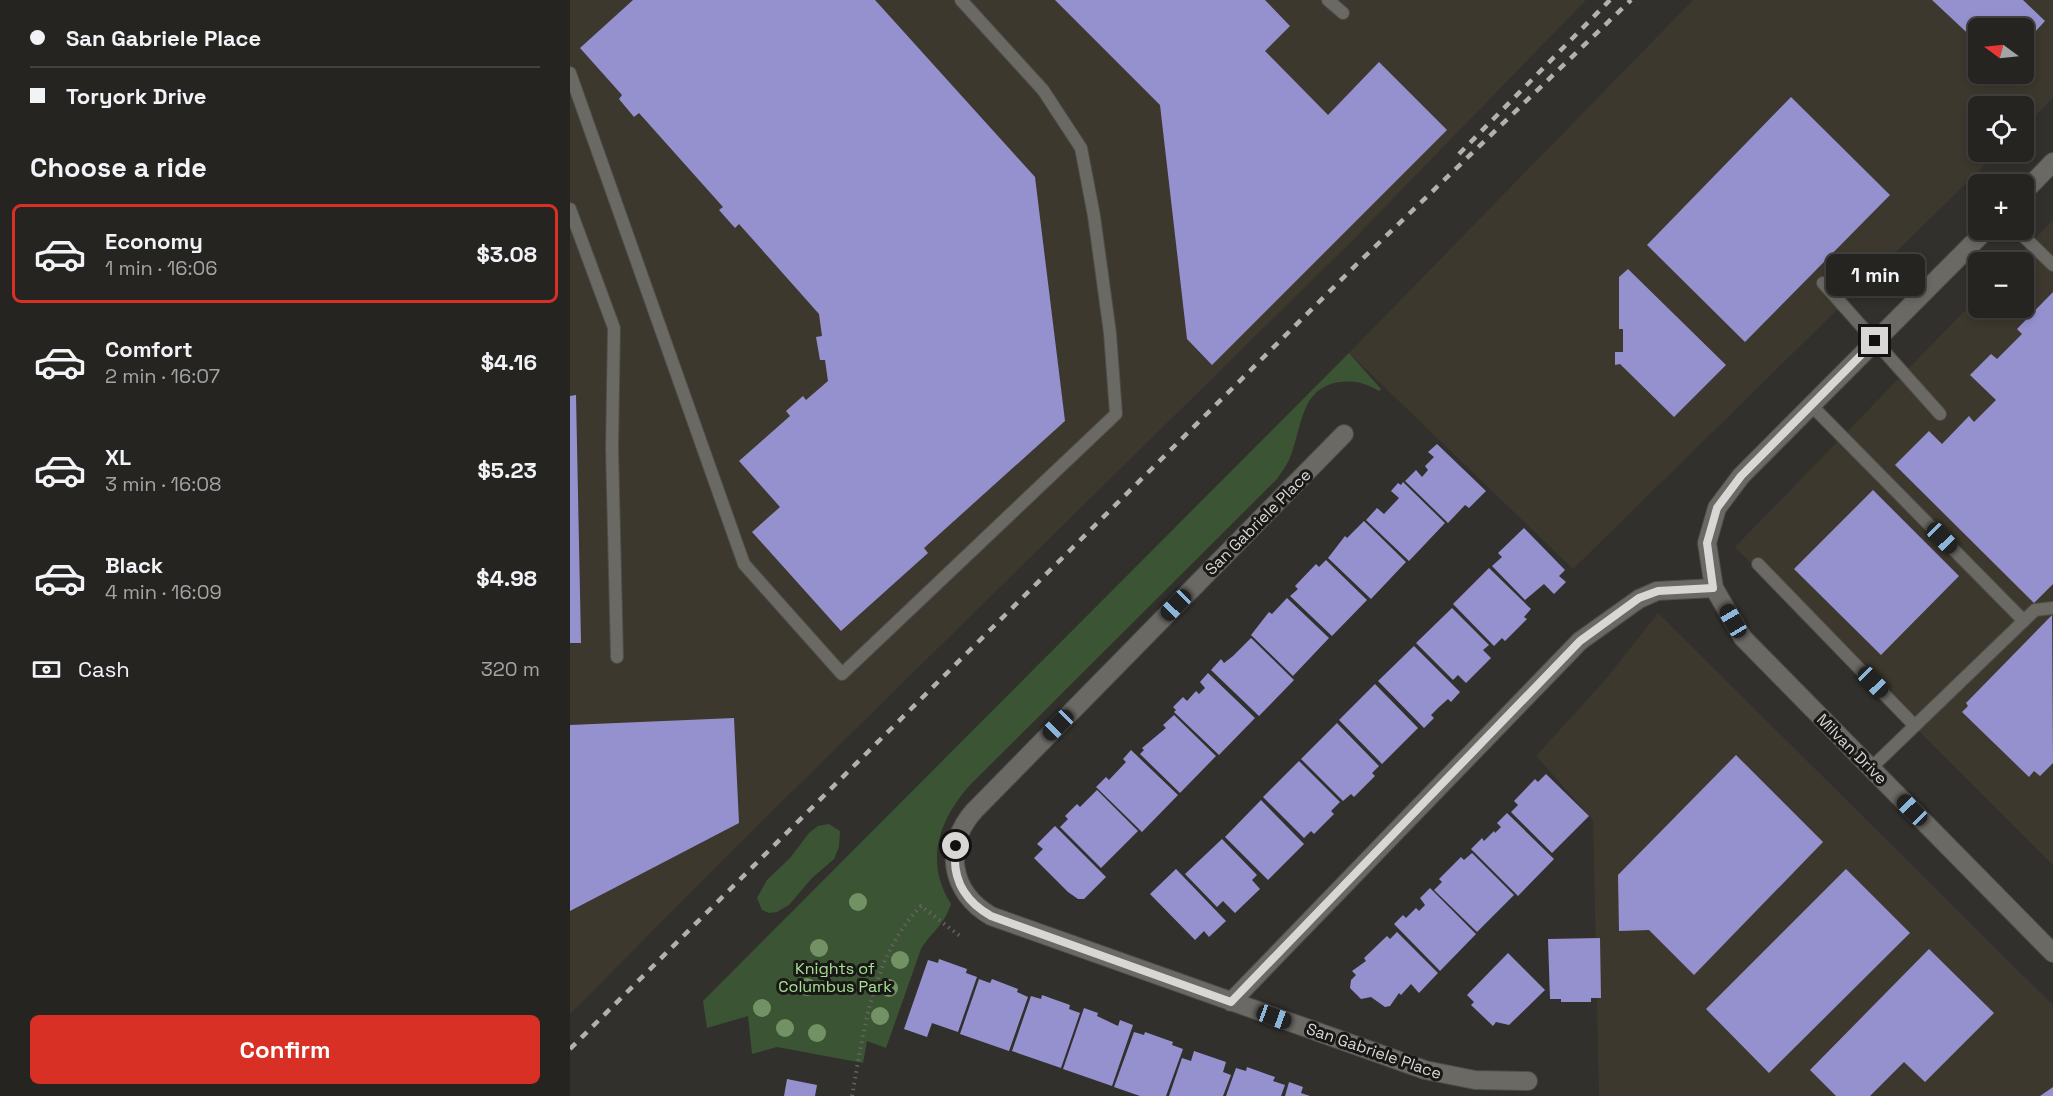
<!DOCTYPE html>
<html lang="en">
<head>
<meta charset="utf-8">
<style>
	body { margin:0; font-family:"Space Grotesk",sans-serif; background:#2d2c2a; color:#f1f3f6; height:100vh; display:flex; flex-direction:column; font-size:22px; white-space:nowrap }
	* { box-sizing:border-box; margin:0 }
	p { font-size:20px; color:#a3a4a5 }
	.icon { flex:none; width:33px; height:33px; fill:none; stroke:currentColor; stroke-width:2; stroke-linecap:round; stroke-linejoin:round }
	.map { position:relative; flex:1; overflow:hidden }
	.panel { display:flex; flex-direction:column; background:#252421; width:570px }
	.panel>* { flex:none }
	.banner { display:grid; align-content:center; height:132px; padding:0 30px; background:#252421 }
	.needle { width:39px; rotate:285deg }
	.buttons { position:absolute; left:1398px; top:18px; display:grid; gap:12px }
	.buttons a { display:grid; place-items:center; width:66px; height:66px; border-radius:9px; background:#252421; box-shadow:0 3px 9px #0003,0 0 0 2px #42413f; font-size:30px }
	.end { position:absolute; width:27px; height:27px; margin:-14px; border:8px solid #d8d7d5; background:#111; box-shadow:0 0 0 3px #111 }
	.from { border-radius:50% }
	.bubble { position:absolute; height:42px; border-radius:9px; background:#252421; box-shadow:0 3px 9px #0003,0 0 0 2px #42413f; font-size:20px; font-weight:700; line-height:42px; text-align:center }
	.car { position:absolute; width:18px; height:36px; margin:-18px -9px; border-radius:8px; box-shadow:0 0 4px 2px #0007; background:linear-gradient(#222 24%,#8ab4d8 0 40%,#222 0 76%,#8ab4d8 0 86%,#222 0) }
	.banner b { display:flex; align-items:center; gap:21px; height:57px; font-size:22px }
	.banner b+b { border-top:2px solid #42413f }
	.banner i { width:15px; height:15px; background:#f1f3f6 }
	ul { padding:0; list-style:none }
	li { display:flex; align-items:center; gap:18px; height:99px; margin:0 12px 9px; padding:0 18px; border:3px solid transparent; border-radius:9px }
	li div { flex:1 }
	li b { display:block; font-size:22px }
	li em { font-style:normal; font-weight:700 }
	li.on { border-color:#d93025 }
	li>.icon { width:54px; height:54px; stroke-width:1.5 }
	h2 { padding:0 30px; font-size:27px; line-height:72px }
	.pay { display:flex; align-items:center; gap:15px; height:66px; padding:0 30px; font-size:22px }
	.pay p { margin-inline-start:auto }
	.cta { display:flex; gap:12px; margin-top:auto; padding:12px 30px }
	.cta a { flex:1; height:69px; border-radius:9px; background:#d93025; color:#fff; font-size:24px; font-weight:700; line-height:69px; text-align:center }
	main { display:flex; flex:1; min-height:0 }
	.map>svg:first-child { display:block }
</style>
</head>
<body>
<main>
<section class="panel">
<div class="banner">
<b><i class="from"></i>San Gabriele Place</b>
<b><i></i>Toryork Drive</b>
</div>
<h2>Choose a ride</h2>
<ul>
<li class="on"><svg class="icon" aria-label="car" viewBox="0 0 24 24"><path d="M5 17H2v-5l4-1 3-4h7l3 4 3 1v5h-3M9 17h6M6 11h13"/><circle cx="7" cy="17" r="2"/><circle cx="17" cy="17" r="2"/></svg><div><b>Economy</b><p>1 min · 16:06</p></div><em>$3.08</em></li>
<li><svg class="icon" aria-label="car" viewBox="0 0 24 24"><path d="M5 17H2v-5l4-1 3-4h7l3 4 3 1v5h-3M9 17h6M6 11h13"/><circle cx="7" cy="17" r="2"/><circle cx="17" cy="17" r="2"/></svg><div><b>Comfort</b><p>2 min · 16:07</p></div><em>$4.16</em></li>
<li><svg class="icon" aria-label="car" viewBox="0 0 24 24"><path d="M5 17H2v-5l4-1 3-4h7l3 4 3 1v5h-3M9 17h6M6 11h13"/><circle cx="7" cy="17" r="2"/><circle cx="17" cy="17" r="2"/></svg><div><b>XL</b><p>3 min · 16:08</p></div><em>$5.23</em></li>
<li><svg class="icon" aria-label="car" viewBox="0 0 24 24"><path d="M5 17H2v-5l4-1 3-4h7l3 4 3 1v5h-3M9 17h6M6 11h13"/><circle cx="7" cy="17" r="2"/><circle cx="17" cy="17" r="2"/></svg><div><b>Black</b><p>4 min · 16:09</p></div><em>$4.98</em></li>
</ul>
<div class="pay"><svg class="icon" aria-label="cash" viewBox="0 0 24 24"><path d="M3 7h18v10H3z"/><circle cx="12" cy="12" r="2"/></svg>Cash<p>320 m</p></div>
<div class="cta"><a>Confirm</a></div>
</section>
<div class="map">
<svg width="1483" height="1096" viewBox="0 0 1483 1096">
	<rect width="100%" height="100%" fill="#31302c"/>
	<path fill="#3c382e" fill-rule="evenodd" d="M0,0H1016L780,243L184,829L0,1014Z
		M1123,0H1483V98L1454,127V106H1408V152H1428L1003,569L779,353ZM1408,28H1454V74H1408Z
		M1483,220V865L1165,547L1408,297V308H1454V262H1442Z
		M1088,613L1483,1005V1096H1029L1023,820L966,756L1036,679Z"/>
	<path fill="#3b5433" d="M779,353L811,389L809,391C796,383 784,380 769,382C731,388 732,426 721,455C718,464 712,471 707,479L400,785C369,820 354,861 381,904C373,927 363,930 351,949L316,1048L297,1041L293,1063L207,1047L182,1054L178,1016L137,1028L133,1001Z
		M259,824L270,831L269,847L264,859L242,878L219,905L207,912L199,913L192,910L187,898L197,880L220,858L239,833L248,826Z"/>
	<path fill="#9591cf" d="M63,0H305L465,177L495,421L354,548L358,553L271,631L182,532L210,507L169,461L220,416L216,411L233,396L236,400L258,381L255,360H250L246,337L252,336L249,314L169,224L165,228L149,210L153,207L69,113L64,117L49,99L52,95L10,48Z
		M485,0H695L720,26L695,51L758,115L809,62L877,130L642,365L617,339L590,105Z
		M1362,0H1453L1475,21L1454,44V28H1408V43Z
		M1221,97L1320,195L1175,342L1077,245Z
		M1058,269L1156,365L1104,417L1050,364L1045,365V352H1053V329H1049V277Z
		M1483,292V584L1464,603L1325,465L1359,431L1372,444L1399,416L1404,422L1426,400L1400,375L1421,354L1427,359L1452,334L1447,329Z
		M6,395L11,643H0V396Z
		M867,444L916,491L899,508L895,505L878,523L835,481L846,470L852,477L858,470L855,466L864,457L858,452Z
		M833,482L875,523L839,561L796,520L807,508L814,514L829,498L821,491L828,483L831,485Z
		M1303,490L1389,576L1311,655L1224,569Z
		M794,521L836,562L801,599L758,558L775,536L777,538Z
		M954,528L995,570L989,576L996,582L984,594L974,584L955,600L922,566L932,557L928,553Z
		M756,560L797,600L762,636L720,596L728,589L725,586L746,564L749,567Z
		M919,568L961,609L954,617L957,619L935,641L932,638L924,646L883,604Z
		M717,598L759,638L723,676L681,635L699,612L702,614Z
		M882,608L919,645L913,650L921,658L896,683L888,675L883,680L846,643Z
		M1482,615L1483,763L1470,776L1464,771L1459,777L1392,712L1398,706L1396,703Z
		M681,638L724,680L689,716L641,670L651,659L654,663L663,656Z
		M844,646L890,692L881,702L878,699L868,708L861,715L864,718L854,728L808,681Z
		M638,673L685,718L649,755L604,712L606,710L603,707L613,697L617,701L626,691L629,694L635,688L630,682Z
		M805,684L848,728L812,764L769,720Z
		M604,715L646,756L610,793L570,754L574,750L572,748L596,728L593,725Z
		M164,718L169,823L0,911V725Z
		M767,723L809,766L802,773L805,776L784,797L781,794L773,801L731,759Z
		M561,750L608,795L572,832L526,787L536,777L539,780L556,762L553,759Z
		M1166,755L1253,842L1124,975L1079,930L1049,931L1048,875Z
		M729,761L770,802L761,811L764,814L744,834L741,831L734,838L693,797Z
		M976,774L1019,816L982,853L941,812L948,805L944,801L965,779L968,782Z
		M527,790L568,831L531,868L490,827L498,819L495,816L507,804L510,807Z
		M691,800L734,844L698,880L655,837Z
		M937,813L984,859L948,896L901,849L912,838L914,841L924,831L925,833L931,827L927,823Z
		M485,826L536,877L514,899H508L498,892L464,858L473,849L467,844Z
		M652,839L687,875L682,880L690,889L665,913L653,901L647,907L615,874Z
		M902,853L944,895L907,932L864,890L872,882L869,879L891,857L894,860Z
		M606,869L656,921L639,937L634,931L625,940L580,894Z
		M1276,869L1340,933L1199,1073L1136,1009Z
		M860,888L906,934L870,971L824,924L833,915L836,918L846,908L849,911L855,905L850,898Z
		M827,932L868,973L849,993L841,984L831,995L829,993L820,1006L815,1007L801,997L791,999L780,988L781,980L786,975L782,971L796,961L794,958L817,936L820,939Z
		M1030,938L1031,998H1021V1002H991V999H980L978,939Z
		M1359,949L1424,1013L1355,1082L1334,1062L1300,1096H1266L1240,1070Z
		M938,953L975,990L939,1025L926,1022L923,1026L901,1005L904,1002L897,995Z
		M369,959L397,969L396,973L407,977L388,1032L362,1023L357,1037L334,1029L358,960L368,963Z
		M409,979L420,983L422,979L448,989L447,992L458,997L439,1051L390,1034Z
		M472,995L500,1005L499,1009L510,1013L491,1068L442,1051L461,996L471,999Z
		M514,1008L528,1013L527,1016L548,1026L550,1020L563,1025L542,1086L493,1069Z
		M564,1032L574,1035L575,1032L603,1042L602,1045L613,1049L596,1096H570L544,1087Z
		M624,1051L656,1062L653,1072L661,1075L653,1096H599L612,1058L621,1061Z
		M677,1067L705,1077L703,1081L715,1085L711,1096H656L666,1068L676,1071Z
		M217,1079L247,1085L245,1096H214Z
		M719,1082L733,1087L731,1093L740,1096H715Z
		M1483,1087V1096H1470Z"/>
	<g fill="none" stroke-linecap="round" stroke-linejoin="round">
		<defs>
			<path id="service" d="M758,0L773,13
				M0,73L174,564L272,674L546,414L540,333L524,216L511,148L473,90L391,0
				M0,209L44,328L42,448L47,657
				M1447,230L1483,265
				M1253,283L1370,414
				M1241,405L1454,621
				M1188,564L1345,726
				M1301,768L1465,610L1483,608"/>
			<path id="minor" d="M774,434L404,811C373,846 380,892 421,916L855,1070L905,1080L958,1081
				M661,1002L1010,641L1069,599L1087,591L1144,588"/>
			<path id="tertiary" d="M1454,192L1483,162
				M1416,230L1171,476L1147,508L1137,543L1144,588L1173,638L1483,953"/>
		</defs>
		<use href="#service" stroke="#4e4d4a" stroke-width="14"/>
		<use href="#minor" stroke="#4e4d4a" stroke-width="20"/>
		<use href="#tertiary" stroke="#4e4d4a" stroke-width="20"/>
		<path stroke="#64635f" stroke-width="4" stroke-dasharray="1.5 4.5" stroke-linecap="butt" d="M282,1096C294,1030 302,956 351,906L390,936"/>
		<use href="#service" stroke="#6b6964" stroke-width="12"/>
		<use href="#minor" stroke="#6b6964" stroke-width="18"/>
		<use href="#tertiary" stroke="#6b6964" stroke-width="18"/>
		<path stroke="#b2b1af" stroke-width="4.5" stroke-dasharray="8 8" stroke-linecap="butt" d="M889,154L1040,0
			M0,1049L787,264L1061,0"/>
	</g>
	<g fill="#729265">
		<circle cx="288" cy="902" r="9"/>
		<circle cx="249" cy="948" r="9"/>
		<circle cx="330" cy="960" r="9"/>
		<circle cx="237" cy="987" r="9"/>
		<circle cx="319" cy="988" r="9"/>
		<circle cx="192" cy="1008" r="9"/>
		<circle cx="310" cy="1016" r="9"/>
		<circle cx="215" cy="1028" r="9"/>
		<circle cx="247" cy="1033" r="9"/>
	</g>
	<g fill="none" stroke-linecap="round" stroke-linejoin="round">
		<path stroke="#d8d7d5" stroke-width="8" d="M386,846C381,877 393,900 421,916L661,1002L1010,641L1069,598L1088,591L1143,588L1137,543L1147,508L1171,476L1305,341"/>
	</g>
	<g text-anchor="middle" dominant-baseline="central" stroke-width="6" stroke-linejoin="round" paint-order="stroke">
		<g font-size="16" fill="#d8d7d5" stroke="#191816">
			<text transform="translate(688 522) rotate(-45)">San Gabriele Place</text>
			<text transform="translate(1282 749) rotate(45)">Milvan Drive</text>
			<text transform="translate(804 1051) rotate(19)">San Gabriele Place</text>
		</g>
		<g font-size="16" fill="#a7e294" stroke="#191816">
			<text x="265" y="968">Knights of<tspan x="265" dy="18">Columbus Park</tspan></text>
		</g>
	</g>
</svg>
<div class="buttons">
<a><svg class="needle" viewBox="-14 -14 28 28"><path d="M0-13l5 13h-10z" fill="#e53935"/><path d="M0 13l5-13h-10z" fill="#a3a4a5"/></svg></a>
<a><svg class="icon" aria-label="locate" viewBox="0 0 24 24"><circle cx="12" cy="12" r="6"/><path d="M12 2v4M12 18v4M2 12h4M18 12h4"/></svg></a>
<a>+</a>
<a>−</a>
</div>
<i class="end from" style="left:386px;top:846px"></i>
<i class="end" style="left:1305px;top:341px"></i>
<div class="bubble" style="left:1256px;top:254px;width:99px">1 min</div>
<i class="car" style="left:1372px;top:538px;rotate:136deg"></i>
<i class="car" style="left:606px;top:605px;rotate:224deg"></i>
<i class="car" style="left:1163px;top:621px;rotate:330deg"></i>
<i class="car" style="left:1303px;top:682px;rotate:136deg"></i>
<i class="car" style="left:488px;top:725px;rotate:225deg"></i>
<i class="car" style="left:1342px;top:810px;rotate:316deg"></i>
<i class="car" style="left:704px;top:1017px;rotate:110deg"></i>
</div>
</main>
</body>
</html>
